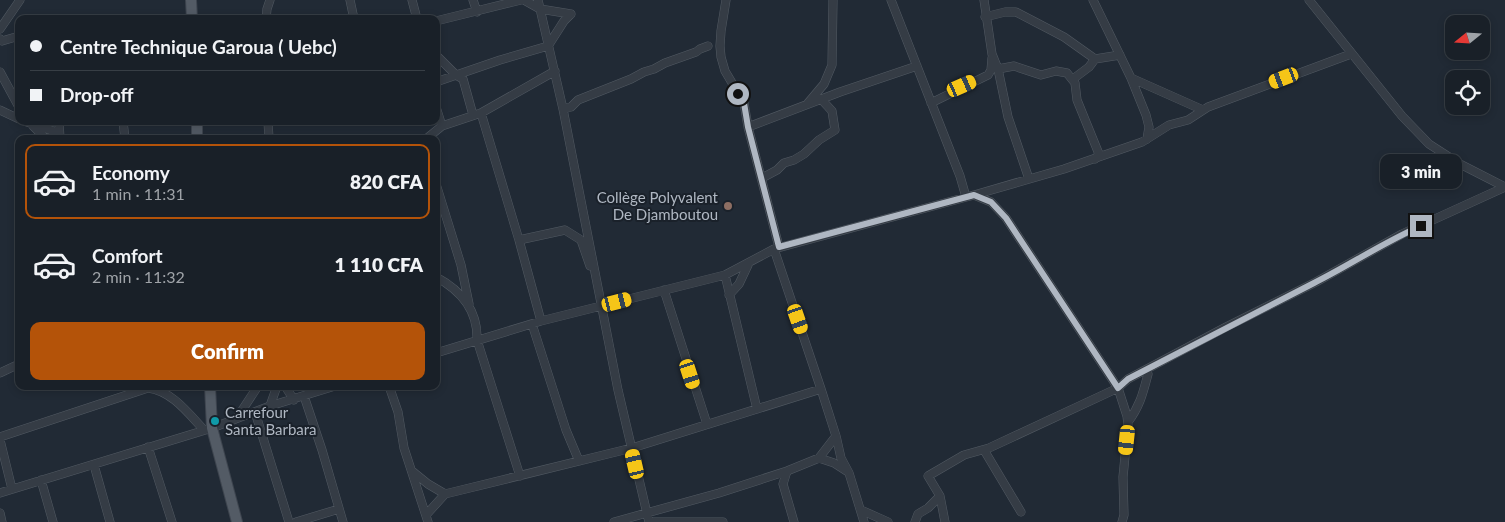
<!DOCTYPE html>
<html lang="en">
<head>
<meta charset="utf-8">
<style>
	body { margin:0; font-family:Lato,sans-serif; background:#262d34; color:#f1f3f6; height:100vh; display:flex; flex-direction:column; font-size:19px; white-space:nowrap }
	* { box-sizing:border-box; margin:0 }
	p { font-size:16px; color:#9fa3a8 }
	.icon { flex:none; width:28px; height:28px; fill:none; stroke:currentColor; stroke-width:2; stroke-linecap:round; stroke-linejoin:round }
	.map { position:relative; flex:1; overflow:hidden }
	.sheet { position:absolute; left:15px; top:135px; width:425px; height:255px; display:flex; flex-direction:column; background:#192028; border-radius:10px; box-shadow:0 2px 8px #0003,0 0 0 1px #373e45 }
	.sheet>* { flex:none }
	.hud { position:absolute; left:15px; top:15px; width:425px; height:110px; border-radius:10px; box-shadow:0 2px 8px #0003,0 0 0 1px #373e45; display:grid; align-content:center; height:110px; padding:0 15px; background:#192028 }
	.needle { width:32px; rotate:252deg }
	.fabs { position:absolute; left:1445px; top:15px; display:grid; gap:10px }
	.fabs a { display:grid; place-items:center; width:45px; height:45px; border-radius:10px; background:#192028; box-shadow:0 2px 8px #0003,0 0 0 1px #373e45; font-size:25px }
	.end { position:absolute; width:22px; height:22px; margin:-11px; border:6px solid #afb7c2; background:#111; box-shadow:0 0 0 2px #111 }
	.from { border-radius:50% }
	.bubble { position:absolute; height:35px; border-radius:10px; background:#192028; box-shadow:0 2px 8px #0003,0 0 0 1px #373e45; font-size:16px; font-weight:800; line-height:35px; text-align:center }
	.car { position:absolute; width:15px; height:30px; margin:-15px -8px; border-radius:6px; box-shadow:0 0 4px 1px #0007; background:linear-gradient(#f5c518 24%,#345 0 40%,#f5c518 0 76%,#345 0 86%,#f5c518 0) }
	.hud b { display:flex; align-items:center; gap:18px; height:48px; font-size:19px }
	.hud b+b { border-top:1px solid #373e45 }
	.hud i { width:12px; height:12px; background:#f1f3f6 }
	ul { padding:9px 0 0; list-style:none }
	li { display:flex; align-items:center; gap:15px; height:75px; margin:0 10px 8px; padding:0 5px; border:2px solid transparent; border-radius:10px }
	li div { flex:1 }
	li b { display:block; font-size:19px }
	li em { font-style:normal; font-weight:800 }
	li.active { border-color:#b45309 }
	li>.icon { width:45px; height:45px; stroke-width:1.5 }
	.action { display:flex; gap:10px; margin-top:auto; padding:10px 15px }
	.action a { flex:1; height:58px; border-radius:10px; background:#b45309; color:#fff; font-size:20px; font-weight:800; line-height:58px; text-align:center }
	.map>svg:first-child { display:block }
</style>
</head>
<body>
<div class="map">
<svg width="1505" height="522" viewBox="0 0 1505 522">
	<rect width="100%" height="100%" fill="#212a35"/>
	<g fill="none" stroke-linecap="round" stroke-linejoin="round">
		<defs>
			<path id="minor" d="M350,0L354,19
				M412,0L417,19
				M473,0L477,12
				M524,0L540,9L571,14
				M538,0L563,109L618,390L649,522
				M726,0L721,31L720,46L721,57L725,71L744,103L748,127L779,247
				M891,0L960,176L966,197
				M984,0L992,54L998,69L1008,117L1029,179
				M1093,0L1131,78L1146,115L1149,127L1147,139
				M1309,0L1402,116L1429,144L1460,164L1505,187
				M985,17L1005,12H1016L1064,37L1095,59
				M266,19L267,9L270,0
				M436,21L521,0
				M0,29L20,0
				M0,39L2,41L19,36
				M436,55L456,75L463,79L473,115
				M998,69L1014,66L1041,75L1056,71L1067,73L1075,83L1077,100L1099,154L1095,159
				M0,72L19,107
				M1131,78L1203,110
				M1073,79L1089,67L1095,59L1120,55
				M436,82L500,60L548,46L564,21L571,14
				M808,103L824,84L832,65L833,0
				M931,103L988,75L991,70L992,58
				M436,107L442,126
				M563,109L571,107L578,100L631,79L644,72L654,69L665,63L696,52L700,49L708,46
				M0,110L19,119
				M481,113L519,240L541,321
				M24,121L59,133
				M59,121L60,139
				M123,121L125,139
				M268,121L269,139
				M33,126L46,139
				M748,127L840,92L917,66
				M426,139L442,126L481,113L555,71
				M762,178L777,170L784,163L794,160L804,154L819,140L835,130L832,111L821,99
				M436,184L461,265L469,304
				M974,195L991,202L1006,218L1118,388L1127,416L1128,425L1123,477L1124,515L1122,522
				M519,240L565,230L581,240L590,266
				M769,252L774,249L821,389L836,436L841,458L849,473L864,522
				M725,275L757,409
				M436,277C462,291 478,311 477,340L520,476
				M664,290L707,424
				M729,295L739,284L748,265
				M532,324L566,430L579,461
				M436,353L541,321L725,275L774,249L974,195L1064,169L1142,142L1169,125L1188,120L1208,107L1351,54
				M0,373L19,364
				M285,386L294,400
				M389,386L398,412L404,448L428,522
				M159,390L169,386
				M304,396L322,450L343,522
				M270,406L277,386
				M255,412L289,522
				M237,418L258,386
				M1128,422C1140,406 1143,393 1148,374L1146,370
				M0,437L148,388C172,391 188,413 204,430
				M0,440L12,489
				M148,447L172,522
				M984,450L1021,512
				M819,458L834,463L848,472
				M94,465L110,522
				M412,471L428,484L445,494
				M787,471L783,484L794,522
				M41,480L53,522
				M0,493L212,428L270,406L335,386
				M861,510L888,522
				M0,513L2,522
				M426,515L445,494L632,448L821,389
				M296,522L339,509
				M614,522L719,493L787,471L819,458L836,436
				M649,522H723
				M915,522L918,514L928,508L940,496
				M945,522L940,496L928,476L964,455L989,448L1118,388L1128,379L1226,327L1316,282L1402,234L1505,187"/>
			<path id="major" d="M191,0L192,19
				M197,121V139
				M210,386L212,428L237,522"/>
		</defs>
		<use href="#minor" stroke="#525a63" stroke-width="9"/>
		<use href="#major" stroke="#3e454f" stroke-width="12"/>
		<use href="#minor" stroke="#353c45" stroke-width="8"/>
		<use href="#major" stroke="#535b65" stroke-width="10"/>
	</g>
	<g fill="none" stroke-linecap="round" stroke-linejoin="round">
		<path stroke="#afb7c2" stroke-width="6" d="M738,94L744,103L748,127L779,247L974,195L991,202L1006,218L1118,388L1128,379C1190,347 1252,315 1314,283C1350,265 1384,242 1421,226"/>
	</g>
	<circle fill="#8d6e63" stroke="#1a212a" stroke-width="2" cx="728" cy="206" r="5"/>
	<circle fill="#0f9aa8" stroke="#1a212a" stroke-width="2" cx="215" cy="421" r="5"/>
	<g text-anchor="middle" dominant-baseline="central" stroke-width="4" stroke-linejoin="round" paint-order="stroke">
		<g font-size="15" fill="#afb7c2" stroke="#1a212a" text-anchor="end">
			<text x="718" y="197">Collège Polyvalent<tspan x="718" dy="17">De Djamboutou</tspan></text>
			<text x="225" y="412" text-anchor="start">Carrefour<tspan x="225" dy="17">Santa Barbara</tspan></text>
		</g>
	</g>
</svg>
<div class="fabs">
<a><svg class="needle" viewBox="-14 -14 28 28"><path d="M0-13l5 13h-10z" fill="#e53935"/><path d="M0 13l5-13h-10z" fill="#9fa3a8"/></svg></a>
<a><svg class="icon" aria-label="locate" viewBox="0 0 24 24"><circle cx="12" cy="12" r="6"/><path d="M12 2v4M12 18v4M2 12h4M18 12h4"/></svg></a>
</div>
<i class="end from" style="left:738px;top:94px"></i>
<i class="end" style="left:1421px;top:226px"></i>
<div class="bubble" style="left:1380px;top:154px;width:82px">3 min</div>
<i class="car" style="left:1284px;top:78px;rotate:249deg"></i>
<i class="car" style="left:962px;top:86px;rotate:66deg"></i>
<i class="car" style="left:617px;top:302px;rotate:76deg"></i>
<i class="car" style="left:798px;top:319px;rotate:161deg"></i>
<i class="car" style="left:690px;top:374px;rotate:162deg"></i>
<i class="car" style="left:1127px;top:440px;rotate:186deg"></i>
<i class="car" style="left:635px;top:464px;rotate:347deg"></i>
<div class="hud">
<b><i class="from"></i>Centre Technique Garoua ( Uebc)</b>
<b><i></i>Drop-off</b>
</div>
<section class="sheet">
<ul>
<li class="active"><svg class="icon" aria-label="car" viewBox="0 0 24 24"><path d="M5 17H2v-5l4-1 3-4h7l3 4 3 1v5h-3M9 17h6M6 11h13"/><circle cx="7" cy="17" r="2"/><circle cx="17" cy="17" r="2"/></svg><div><b>Economy</b><p>1 min · 11:31</p></div><em>820 CFA</em></li>
<li><svg class="icon" aria-label="car" viewBox="0 0 24 24"><path d="M5 17H2v-5l4-1 3-4h7l3 4 3 1v5h-3M9 17h6M6 11h13"/><circle cx="7" cy="17" r="2"/><circle cx="17" cy="17" r="2"/></svg><div><b>Comfort</b><p>2 min · 11:32</p></div><em>1 110 CFA</em></li>
</ul>
<div class="action"><a>Confirm</a></div>
</section>
</div>
</body>
</html>
